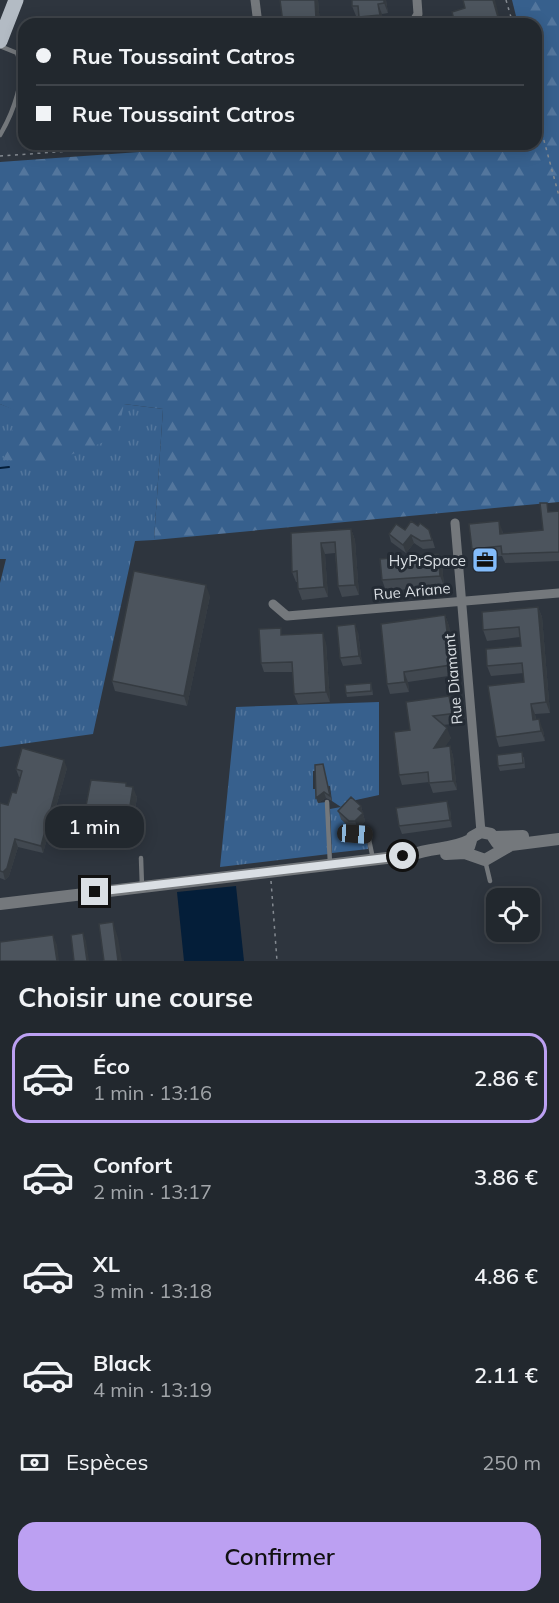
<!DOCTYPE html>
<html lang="fr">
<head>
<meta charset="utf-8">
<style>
	body { margin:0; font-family:Mulish,sans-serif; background:#2a3036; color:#f1f3f6; height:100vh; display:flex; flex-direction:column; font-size:22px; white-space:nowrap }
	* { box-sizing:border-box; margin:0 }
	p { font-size:20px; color:#a2a6aa }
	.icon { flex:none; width:33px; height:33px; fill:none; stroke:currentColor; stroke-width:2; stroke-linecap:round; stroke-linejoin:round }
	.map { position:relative; height:961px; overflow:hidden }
	.sheet { display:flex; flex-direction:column; background:#22282e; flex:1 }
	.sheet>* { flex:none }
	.guide { position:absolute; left:18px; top:18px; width:524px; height:132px; border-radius:18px; box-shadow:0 3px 15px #0003,0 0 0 2px #3f444a; display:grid; align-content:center; height:132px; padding:0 18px; background:#22282e }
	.buttons { position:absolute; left:486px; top:888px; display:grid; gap:12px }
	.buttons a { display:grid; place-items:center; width:54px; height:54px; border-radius:12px; background:#22282e; box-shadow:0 3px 15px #0003,0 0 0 2px #3f444a; font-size:30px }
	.end { position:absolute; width:27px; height:27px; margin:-14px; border:8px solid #dadfe4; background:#111; box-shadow:0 0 0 3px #111 }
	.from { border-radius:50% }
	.bubble { position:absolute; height:42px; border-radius:18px; background:#22282e; box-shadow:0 3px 15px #0003,0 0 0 2px #3f444a; font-size:20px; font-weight:600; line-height:42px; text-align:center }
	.car { position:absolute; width:18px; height:36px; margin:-18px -9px; border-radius:8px; box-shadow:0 0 4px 2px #0007; background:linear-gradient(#222 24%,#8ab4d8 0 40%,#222 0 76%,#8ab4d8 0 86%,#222 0) }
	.guide b { display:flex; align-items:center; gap:21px; height:57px; font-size:22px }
	.guide b+b { border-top:2px solid #3f444a }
	.guide i { width:15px; height:15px; background:#f1f3f6 }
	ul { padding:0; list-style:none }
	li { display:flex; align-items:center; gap:18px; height:90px; margin:0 12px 9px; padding:0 6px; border:3px solid transparent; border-radius:18px }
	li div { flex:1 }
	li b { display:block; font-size:22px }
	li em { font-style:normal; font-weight:600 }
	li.current { border-color:#bca0f2 }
	li>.icon { width:54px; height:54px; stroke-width:1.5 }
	h2 { padding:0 18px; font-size:27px; line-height:72px }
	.pay { display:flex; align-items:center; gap:15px; height:66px; padding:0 18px; font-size:22px }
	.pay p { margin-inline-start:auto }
	.cta { display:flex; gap:12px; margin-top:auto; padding:12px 18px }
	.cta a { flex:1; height:69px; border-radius:18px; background:#bca0f2; color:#111; font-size:24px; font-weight:600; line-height:69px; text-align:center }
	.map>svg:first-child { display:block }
</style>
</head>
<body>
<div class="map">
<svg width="559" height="961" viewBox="0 0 559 961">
	<defs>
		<pattern id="grass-tufts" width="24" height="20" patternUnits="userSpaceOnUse" patternTransform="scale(1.5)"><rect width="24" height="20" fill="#37608d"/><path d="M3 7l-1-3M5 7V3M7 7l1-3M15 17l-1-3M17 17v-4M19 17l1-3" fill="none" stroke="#53769d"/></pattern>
		<pattern id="forest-firs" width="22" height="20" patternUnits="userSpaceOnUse" patternTransform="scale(1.5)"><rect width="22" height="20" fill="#37608d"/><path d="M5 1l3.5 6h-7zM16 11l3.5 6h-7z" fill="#53769d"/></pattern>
	</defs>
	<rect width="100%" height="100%" fill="#2e353e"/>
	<path fill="url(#grass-tufts)" d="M0,404L18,411L124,404L163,409L154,540L135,541L93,734L0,747V583L6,559H0Z
		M379,702V795L356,800L341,819L348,825L342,832L350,840L354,836L367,838L368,849L332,853L330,809L341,807L332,801L330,786L323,787L324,770L313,771V789H316L318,803L327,802L329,854L220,867L236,707Z"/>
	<path fill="url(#forest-firs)" d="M512,0H559V502L154,540L163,409L124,404L117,437L52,462L3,460L18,412L0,404V162L251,144H536V124L544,123L536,89V24H518Z"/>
	<path fill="#041e39" d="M236,886L244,961H184L177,892Z"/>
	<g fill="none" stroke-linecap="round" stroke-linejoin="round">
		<path stroke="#041e39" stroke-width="2" d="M0,468L9,467"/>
		<path stroke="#848a91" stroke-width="1.5" stroke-dasharray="3 4.5" stroke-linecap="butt" d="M506,0L513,24
			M536,111L559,196
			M0,156L170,144
			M271,881L277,961"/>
		<path stroke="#74787c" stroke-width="4.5" d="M0,46L17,53C27,78 13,113 0,135
			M327,802L330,864
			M346,831L351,837L355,834L368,835L373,859
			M141,858L142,887
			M485,860L490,881"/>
		<path stroke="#74787c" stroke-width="9" d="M255,0L258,24
			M412,24L418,14L417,0
			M455,523L481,832
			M273,604L287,616L559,593"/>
		<path stroke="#74787c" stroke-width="12" d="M494,837L523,836
			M469,847L472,837L481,832L491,834L497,843
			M446,854L465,853L485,860L511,845L559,839
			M0,904L412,855C431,847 452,850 470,840"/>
		<path stroke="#b3bbc4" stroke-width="15" d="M0,41L16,0"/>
	</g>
	<path fill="#414850" d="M280,0H318L320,24H283Z
		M352,0H386L388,13L382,14L383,24H361L358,16H356L352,6Z
		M559,511V561L505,563L502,556L475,558L472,549L502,530L503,534L543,530L550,512Z
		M351,529L355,540L359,595L342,597L338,586L335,553L325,554L328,597L302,600L298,589V582H296L292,572L291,533Z
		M405,530L432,538L435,548L423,549L414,543L406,553L391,542L389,534Z
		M442,564L444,586L386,591L382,580Z
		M210,596L187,706L115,691L112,681Z
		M538,607L542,617L550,713L535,714L536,720L543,730L545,741L499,747L496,737L524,682V673L491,676L487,666L521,646L520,637L487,641L483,630Z
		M445,615L449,626L455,675L408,682L409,692L390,694L387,684Z
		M358,632L362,664L343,666L340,658Z
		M283,635L326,643L330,702L298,704L294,694L293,672H264L261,663Z
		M371,683L372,688L373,695L347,697L346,693Z
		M453,706H456L459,716L460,723L443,725L451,738L445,746H450L453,756L457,790L433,793L429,782L402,785L399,775L410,730Z
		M524,757L525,768L500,771L498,766Z
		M67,768L43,853L18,847L9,876L5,880L0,878V803L8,805L16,793L20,777H19L16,769Z
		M324,769L332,801L326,798L318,803Z
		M127,786L137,797L133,823L135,829L134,835L88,827L84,816Z
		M361,806L365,821L358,829H351L341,819L338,811Z
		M450,809L452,827L402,834L399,826Z"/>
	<path fill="#353b41" d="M315,0H318L320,24H318L316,19Z
		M384,0H386L388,13L384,3Z
		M493,0H495L501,24H500Z
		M378,4L382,14L383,24L380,15Z
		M499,521L502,530L504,543L500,534Z
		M351,529L355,540L359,595L355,585Z
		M411,535L414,543L406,553L403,545Z
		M321,543L325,554L328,597L324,587Z
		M438,554L442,564L444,586L440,576Z
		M206,585L210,596L187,706L184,696Z
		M538,607L542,617L550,713L546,702Z
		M445,615L449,626L455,675L451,665Z
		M355,624L358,632L362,664L359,656Z
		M323,633L326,643L330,702L326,692Z
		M404,672L408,682L409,692L405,682Z
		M531,704L535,714L537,731L533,720Z
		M539,719L543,730L545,741L541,731Z
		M447,728L451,738L438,758L434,748Z
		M450,746L453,756L457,790L453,781Z
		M64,760L67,768L43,853L41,846Z
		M133,787L137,797L133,823L135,829L134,835L128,818Z
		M324,792L326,798L318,803L316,798Z
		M447,801L450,809L452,827L450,820Z
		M361,806L365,821L358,829L355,821L358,809Z
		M15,839L18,847L9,876L5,880L3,872Z
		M113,922L118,938L122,961H118Z
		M83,933L86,941L89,961H87Z
		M53,935L57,945L59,961H57Z"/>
	<path fill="#4c545d" stroke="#353b41" stroke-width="1.5" d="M280,0H315L316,19L283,23Z
		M352,0H384V3L378,4L380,15L359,17L358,6H352Z
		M463,0H493L500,24H455L452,12L465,8Z
		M540,503H547L548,512L559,511V552L502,554L501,546L472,549L469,524L499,521L500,534L543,530Z
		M411,521L418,526L420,523L429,530L432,540L421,541L411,535L403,545L389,534L396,524L405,530Z
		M351,529L355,585L338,586L335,542L321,543L324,587L298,589L297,571L292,572L291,533Z
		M438,554L440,576L382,580L380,559Z
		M134,571L206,585L184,696L112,681Z
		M538,607L546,702L531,704L533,720L539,719L541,731L496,737L488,686L524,682L522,663L487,666L486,649L521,646L519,627L483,630L482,612Z
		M445,615L451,665L404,672L405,682L387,684L381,624Z
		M355,624L359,656L340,658L337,626Z
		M281,628V635L323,633L326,692L294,694L292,662L261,663L259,629Z
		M371,683V691L346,693L345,685Z
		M449,696L451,706H456L457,713L433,716L447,728L434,748L450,746L453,781L429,783L428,772L399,775L394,732L410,730L406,702Z
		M22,748L64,760L41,846L15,839L7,868L3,872L0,871V803L8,805L12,792L16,793L22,771L16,769Z
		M522,752L523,763L498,766L497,755Z
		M323,764L330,796L324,792L316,798L315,765Z
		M91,780L126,783V786L133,787L128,818L131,819L130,824L84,816Z
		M351,797L361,806L358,809L363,813L355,821H349L338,811Z
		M447,801L450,820L399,826L396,808Z
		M113,922L118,961H104L99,924Z
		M83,933L87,961H74L71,935Z
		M53,935L57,961H0V942Z"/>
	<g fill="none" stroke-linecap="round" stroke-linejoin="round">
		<path stroke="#dadfe4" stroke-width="8" d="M95,892L403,856"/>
	</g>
	<defs>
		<symbol id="office-square" viewBox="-11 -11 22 22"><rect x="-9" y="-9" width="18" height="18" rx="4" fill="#83bcfb" stroke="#242b34"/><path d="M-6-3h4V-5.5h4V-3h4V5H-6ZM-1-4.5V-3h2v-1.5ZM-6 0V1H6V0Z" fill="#111"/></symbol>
	</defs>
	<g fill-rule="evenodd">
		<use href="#office-square" x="470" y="545" width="30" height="30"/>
	</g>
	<g text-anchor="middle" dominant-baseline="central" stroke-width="6" stroke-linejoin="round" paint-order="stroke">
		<g font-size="15" fill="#dadfe4" stroke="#242b34" text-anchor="end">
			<text x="466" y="560">HyPrSpace</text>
		</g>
		<g font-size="15" fill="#dadfe4" stroke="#242b34">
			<text transform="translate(412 591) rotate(-5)">Rue Ariane</text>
			<text transform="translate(453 679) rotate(-95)">Rue Diamant</text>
		</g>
	</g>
</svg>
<div class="buttons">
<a><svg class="icon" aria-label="locate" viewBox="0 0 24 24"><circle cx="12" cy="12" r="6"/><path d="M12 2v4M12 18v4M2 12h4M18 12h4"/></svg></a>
</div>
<i class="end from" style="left:403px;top:856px"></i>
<i class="end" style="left:95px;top:892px"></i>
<div class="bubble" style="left:45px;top:806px;width:99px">1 min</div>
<i class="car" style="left:355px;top:834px;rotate:94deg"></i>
<div class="guide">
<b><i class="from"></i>Rue Toussaint Catros</b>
<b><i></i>Rue Toussaint Catros</b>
</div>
</div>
<section class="sheet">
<h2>Choisir une course</h2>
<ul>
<li class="current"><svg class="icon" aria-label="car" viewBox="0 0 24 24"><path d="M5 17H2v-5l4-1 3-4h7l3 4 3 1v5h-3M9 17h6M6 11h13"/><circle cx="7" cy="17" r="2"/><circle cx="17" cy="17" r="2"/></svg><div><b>Éco</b><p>1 min · 13:16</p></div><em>2.86 €</em></li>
<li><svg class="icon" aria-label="car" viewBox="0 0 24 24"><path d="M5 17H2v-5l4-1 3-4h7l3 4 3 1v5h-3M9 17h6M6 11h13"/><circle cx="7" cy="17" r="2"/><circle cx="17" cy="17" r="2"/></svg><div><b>Confort</b><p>2 min · 13:17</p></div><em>3.86 €</em></li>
<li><svg class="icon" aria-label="car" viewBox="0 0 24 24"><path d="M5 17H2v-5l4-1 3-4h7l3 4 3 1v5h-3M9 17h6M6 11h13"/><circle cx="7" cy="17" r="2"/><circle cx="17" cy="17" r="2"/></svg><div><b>XL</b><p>3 min · 13:18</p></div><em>4.86 €</em></li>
<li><svg class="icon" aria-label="car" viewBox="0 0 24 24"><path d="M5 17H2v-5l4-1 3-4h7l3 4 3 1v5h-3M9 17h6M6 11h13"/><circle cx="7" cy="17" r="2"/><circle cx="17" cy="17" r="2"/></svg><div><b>Black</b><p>4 min · 13:19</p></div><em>2.11 €</em></li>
</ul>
<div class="pay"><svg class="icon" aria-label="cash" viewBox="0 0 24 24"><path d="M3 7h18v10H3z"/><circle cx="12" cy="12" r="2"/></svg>Espèces<p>250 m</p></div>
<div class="cta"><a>Confirmer</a></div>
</section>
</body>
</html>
